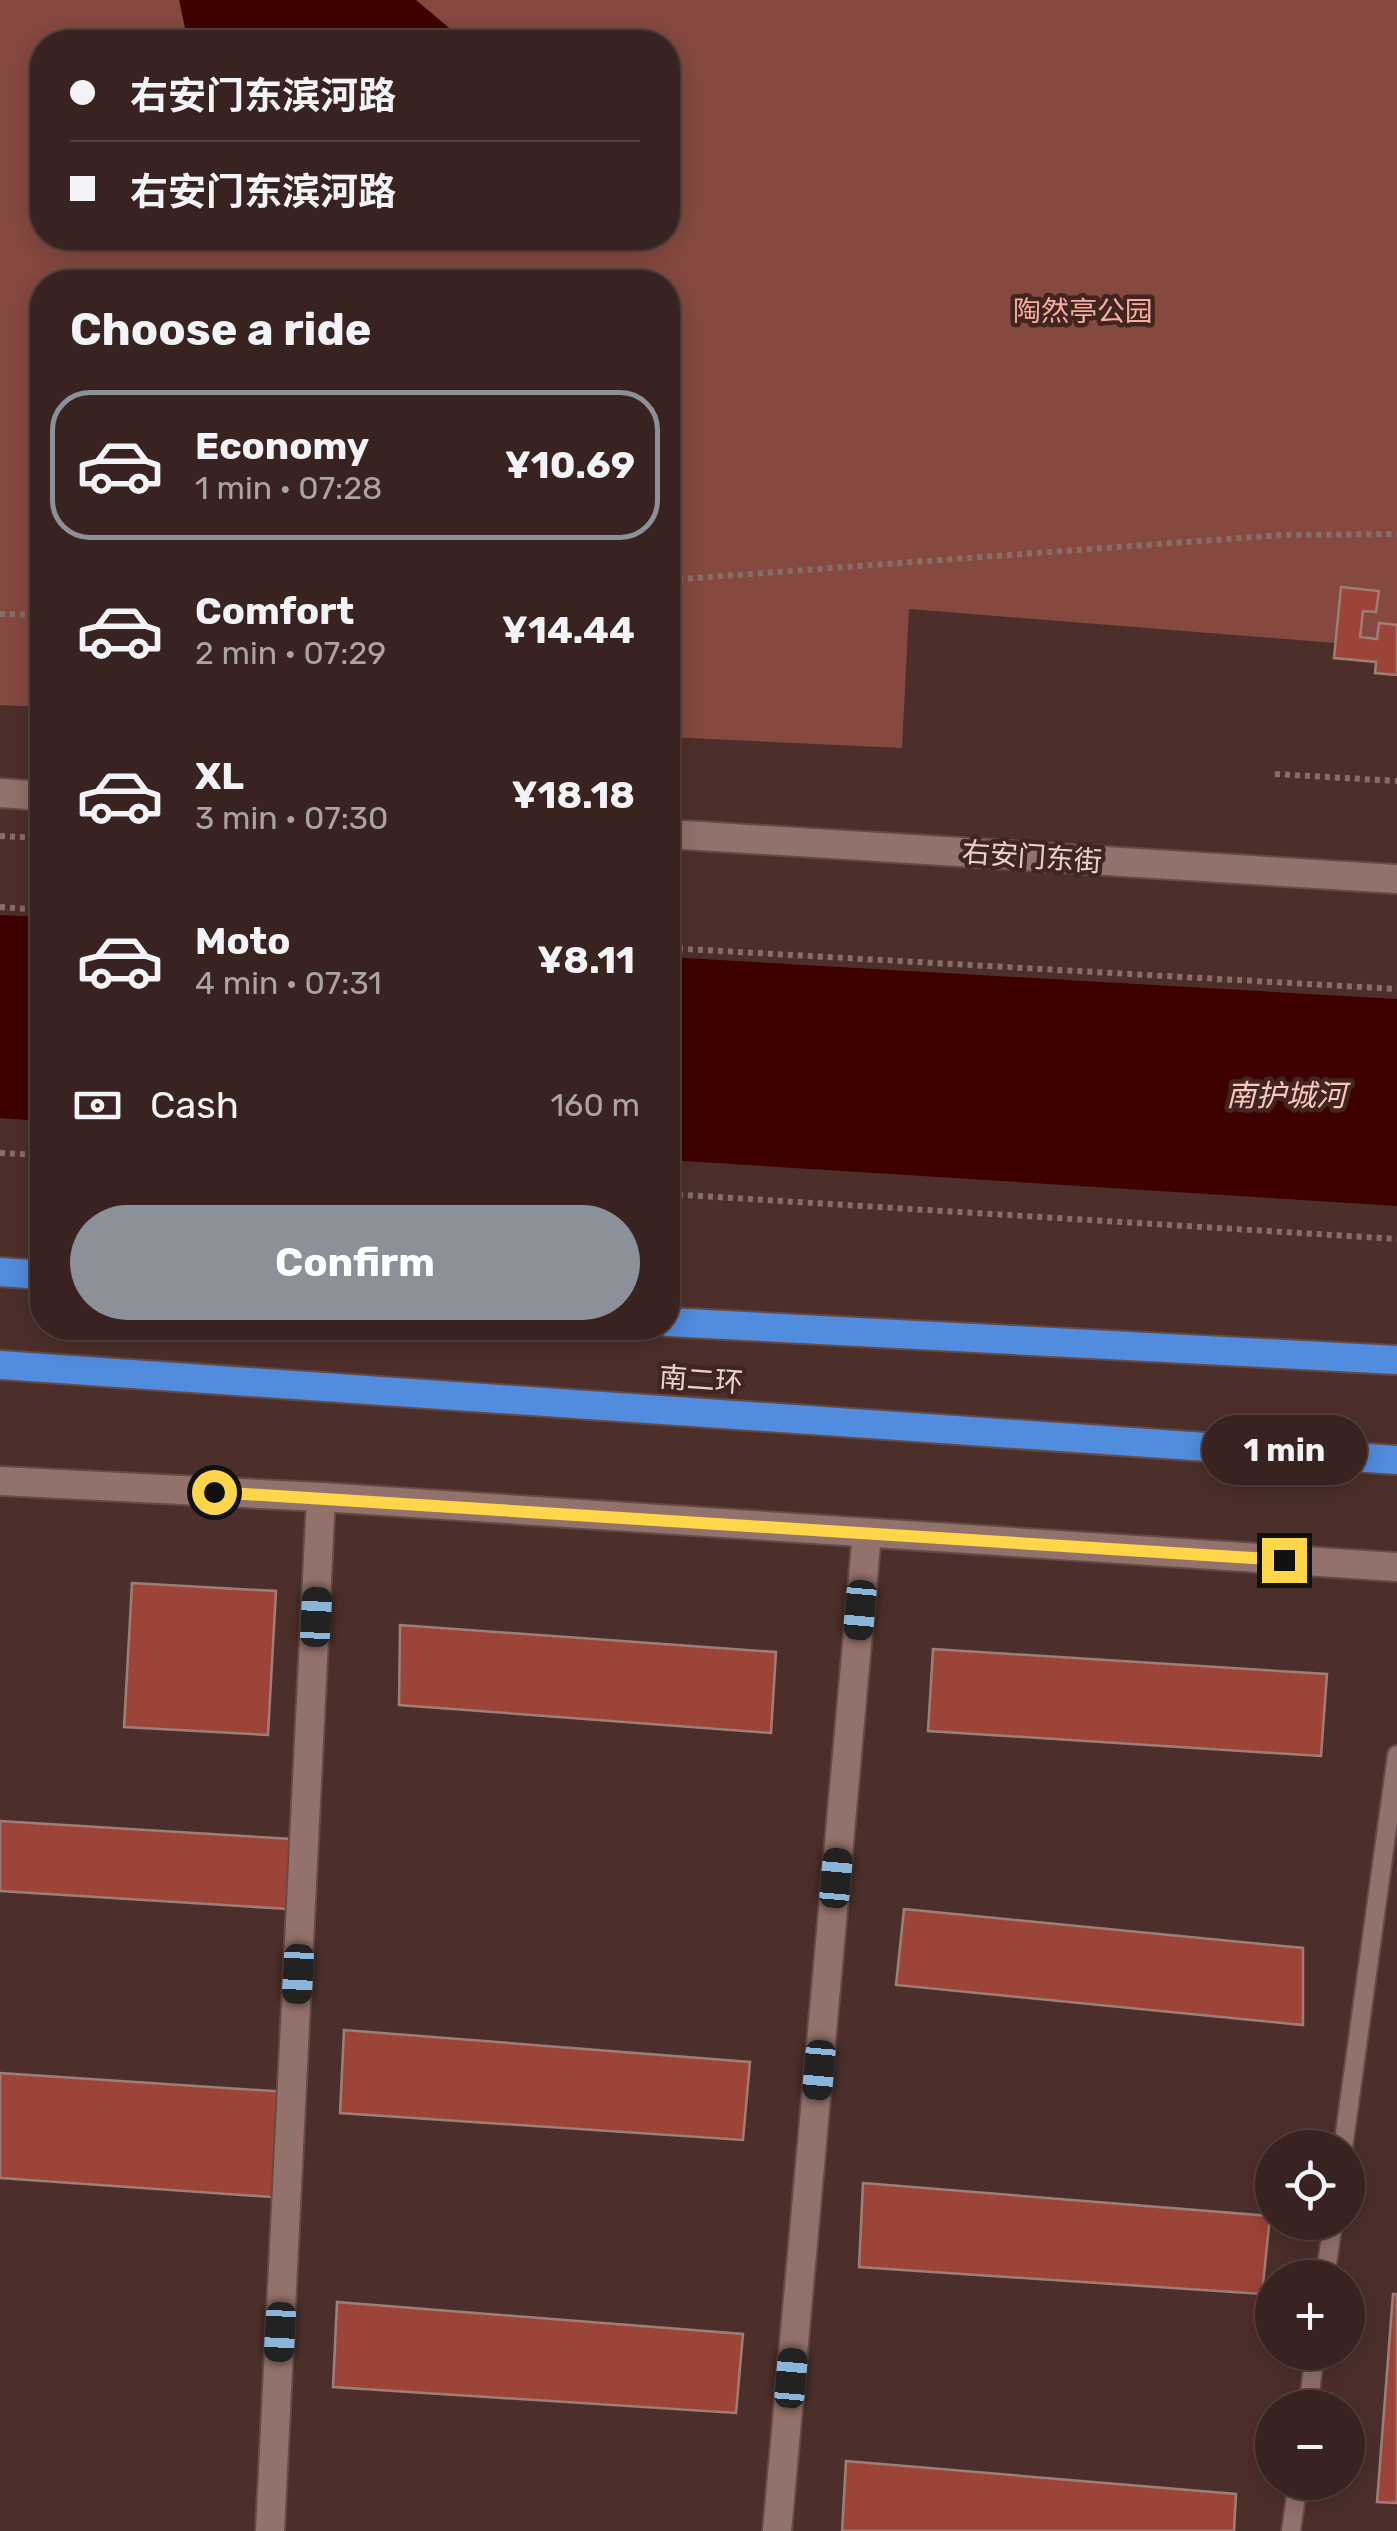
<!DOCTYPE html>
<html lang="en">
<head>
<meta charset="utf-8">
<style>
	body { margin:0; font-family:Rubik,"Noto Sans SC",sans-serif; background:#442f2d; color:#f1f3f6; height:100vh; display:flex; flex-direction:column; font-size:38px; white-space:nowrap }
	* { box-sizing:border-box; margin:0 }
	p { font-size:32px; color:#aba4a5 }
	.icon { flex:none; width:55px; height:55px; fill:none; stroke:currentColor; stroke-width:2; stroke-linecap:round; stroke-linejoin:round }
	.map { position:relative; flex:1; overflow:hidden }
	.side { position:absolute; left:30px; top:270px; width:650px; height:1070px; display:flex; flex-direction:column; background:#392320; border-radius:40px; box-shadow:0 5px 25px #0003,0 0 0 2px #53403e }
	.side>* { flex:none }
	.guide { position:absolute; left:30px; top:30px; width:650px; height:220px; border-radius:40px; box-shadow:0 5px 25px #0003,0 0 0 2px #53403e; display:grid; align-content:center; height:220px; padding:0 40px; background:#392320 }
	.buttons { position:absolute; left:1255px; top:2130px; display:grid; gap:20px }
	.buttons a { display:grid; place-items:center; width:110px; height:110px; border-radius:50%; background:#392320; box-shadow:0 5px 25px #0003,0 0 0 2px #53403e; font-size:50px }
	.end { position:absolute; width:45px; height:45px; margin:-22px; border:12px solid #ffd54a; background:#111; box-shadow:0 0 0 5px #111 }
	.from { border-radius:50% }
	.bubble { position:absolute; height:70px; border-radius:35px; background:#392320; box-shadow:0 5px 25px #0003,0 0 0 2px #53403e; font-size:32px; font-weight:700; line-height:70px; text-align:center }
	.car { position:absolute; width:30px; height:60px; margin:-30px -15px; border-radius:12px; box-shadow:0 0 8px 2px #0007; background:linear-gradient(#222 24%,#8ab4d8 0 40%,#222 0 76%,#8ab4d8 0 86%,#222 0) }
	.guide b { display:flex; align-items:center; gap:35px; height:95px; font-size:38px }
	.guide b+b { border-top:2px solid #53403e }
	.guide i { width:25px; height:25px; background:#f1f3f6 }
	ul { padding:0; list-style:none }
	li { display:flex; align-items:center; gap:30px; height:150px; margin:0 20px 15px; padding:0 20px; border:5px solid transparent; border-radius:40px }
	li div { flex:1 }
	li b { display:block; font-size:38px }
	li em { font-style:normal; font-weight:700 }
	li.selected { border-color:#8c9099 }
	li>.icon { width:90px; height:90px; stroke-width:1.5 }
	h2 { padding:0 40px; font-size:45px; line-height:120px }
	.pay { display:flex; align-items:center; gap:25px; height:110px; padding:0 40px; font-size:38px }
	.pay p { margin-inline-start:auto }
	.button { display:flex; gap:20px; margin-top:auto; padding:20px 40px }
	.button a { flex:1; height:115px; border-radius:60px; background:#8c9099; color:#fff; font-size:40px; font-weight:700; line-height:115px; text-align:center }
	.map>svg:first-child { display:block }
</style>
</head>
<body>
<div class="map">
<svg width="1397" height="2531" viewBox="0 0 1397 2531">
	<rect width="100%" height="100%" fill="#4c2f2a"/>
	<path fill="#854940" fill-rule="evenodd" d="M0,0H1397V648L909,609L902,748L668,737V282H42V707L0,705ZM42,42H668V238H42Z"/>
	<path fill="#3f0000" d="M179,0H416L466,42H188Z
		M0,915L42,917V1121L0,1118Z
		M668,957L1397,999V1206L668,1160Z"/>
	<path fill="#9d4438" stroke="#a07e78" stroke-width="2.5" d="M1341,587L1379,591L1376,612L1363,611L1360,637L1377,639L1379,623L1397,625V675L1375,673L1376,662L1334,658Z
		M132,1583L276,1591L268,1735L124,1727Z
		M400,1625L776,1652L771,1733L399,1705Z
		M933,1649L1327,1674L1321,1756L928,1731Z
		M0,1821L292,1839L288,1909L0,1891Z
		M904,1909L1303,1948V2025L896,1985Z
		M344,2030L750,2062L743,2140L340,2113Z
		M0,2073L288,2092L285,2198L0,2178Z
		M863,2183L1270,2216L1262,2294L859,2267Z
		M1393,2294H1397V2503L1377,2502Z
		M337,2302L743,2334L736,2413L333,2387Z
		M846,2461L1236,2494L1234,2531H842Z"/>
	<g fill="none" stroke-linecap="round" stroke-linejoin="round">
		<defs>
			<path id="service" d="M1343,2148L1397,1755
				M1325,2278L1333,2222
				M1308,2408L1315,2352
				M1291,2531L1298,2482"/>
			<path id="minor" d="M270,2531L321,1497
				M777,2531L867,1533"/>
			<path id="tertiary" d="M0,793L42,796
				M668,834L1397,879
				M0,1481L321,1497L1397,1567"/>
			<path id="trunk" d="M0,1272L42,1275
				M668,1322L1397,1360
				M0,1365L1397,1460"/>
		</defs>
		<use href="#service" stroke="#644b47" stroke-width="22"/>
		<use href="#minor" stroke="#644b47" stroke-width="32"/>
		<use href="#tertiary" stroke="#644b47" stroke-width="32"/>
		<use href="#trunk" stroke="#644b47" stroke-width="32"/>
		<path stroke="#876e69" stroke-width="6" stroke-dasharray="5 5" stroke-linecap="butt" d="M668,580L1282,535L1397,534
			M0,614L42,615
			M1275,774L1397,781
			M0,836L42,838
			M0,907L42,910
			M668,948L1397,989
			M0,1153L42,1155
			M668,1194L1397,1239"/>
		<use href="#service" stroke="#94726c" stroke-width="18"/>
		<use href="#minor" stroke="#94726c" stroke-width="28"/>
		<use href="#tertiary" stroke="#94726c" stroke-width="28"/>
		<use href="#trunk" stroke="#518cde" stroke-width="28"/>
	</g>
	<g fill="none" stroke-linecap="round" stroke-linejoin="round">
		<path stroke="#ffd54a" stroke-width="12" d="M214,1492L1284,1560"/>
	</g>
	<g text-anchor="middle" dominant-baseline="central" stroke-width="9" stroke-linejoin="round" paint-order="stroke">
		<g font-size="28" fill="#f8ada0" stroke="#412520">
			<text x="1083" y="311">陶然亭公园</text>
		</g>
		<g font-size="28" fill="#e6d3cf" stroke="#412520">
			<text transform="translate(1032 857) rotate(4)">右安门东街</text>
			<text transform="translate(701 1380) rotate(4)">南二环</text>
		</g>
		<g font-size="30" font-style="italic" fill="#fac6bd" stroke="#412520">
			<text x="1286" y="1096">南护城河</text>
		</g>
	</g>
</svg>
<div class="buttons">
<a><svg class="icon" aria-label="locate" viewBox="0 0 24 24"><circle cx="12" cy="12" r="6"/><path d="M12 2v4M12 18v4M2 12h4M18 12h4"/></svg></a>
<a>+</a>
<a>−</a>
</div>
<i class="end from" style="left:214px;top:1492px"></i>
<i class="end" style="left:1284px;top:1560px"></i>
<div class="bubble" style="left:1202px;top:1415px;width:165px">1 min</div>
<i class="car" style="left:860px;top:1610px;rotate:185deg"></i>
<i class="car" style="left:316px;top:1617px;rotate:3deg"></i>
<i class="car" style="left:836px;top:1878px;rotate:5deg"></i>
<i class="car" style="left:298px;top:1974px;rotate:183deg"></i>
<i class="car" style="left:819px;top:2070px;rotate:185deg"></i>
<i class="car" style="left:280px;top:2332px;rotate:183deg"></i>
<i class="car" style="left:791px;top:2378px;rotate:5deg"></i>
<div class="guide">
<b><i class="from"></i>右安门东滨河路</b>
<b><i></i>右安门东滨河路</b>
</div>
<section class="side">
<h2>Choose a ride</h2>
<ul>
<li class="selected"><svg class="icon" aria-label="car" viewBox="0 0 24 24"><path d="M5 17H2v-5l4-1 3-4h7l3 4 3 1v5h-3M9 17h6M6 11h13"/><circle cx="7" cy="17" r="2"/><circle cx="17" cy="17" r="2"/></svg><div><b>Economy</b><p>1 min · 07:28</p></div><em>¥10.69</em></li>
<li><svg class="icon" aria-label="car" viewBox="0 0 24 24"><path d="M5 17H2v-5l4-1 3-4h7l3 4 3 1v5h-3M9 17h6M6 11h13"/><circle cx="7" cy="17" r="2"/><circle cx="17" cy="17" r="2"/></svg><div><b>Comfort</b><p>2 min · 07:29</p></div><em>¥14.44</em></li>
<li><svg class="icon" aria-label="car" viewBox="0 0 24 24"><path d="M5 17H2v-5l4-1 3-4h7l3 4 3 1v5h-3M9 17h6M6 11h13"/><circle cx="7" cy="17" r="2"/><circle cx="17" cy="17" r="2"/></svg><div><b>XL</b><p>3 min · 07:30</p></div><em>¥18.18</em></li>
<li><svg class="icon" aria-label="car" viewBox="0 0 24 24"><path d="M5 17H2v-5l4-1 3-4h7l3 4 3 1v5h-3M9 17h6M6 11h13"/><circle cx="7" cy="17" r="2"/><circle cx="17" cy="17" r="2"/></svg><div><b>Moto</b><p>4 min · 07:31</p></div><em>¥8.11</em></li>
</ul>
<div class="pay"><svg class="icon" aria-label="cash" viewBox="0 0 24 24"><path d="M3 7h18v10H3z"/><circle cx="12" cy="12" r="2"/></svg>Cash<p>160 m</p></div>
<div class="button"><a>Confirm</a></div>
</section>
</div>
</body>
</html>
